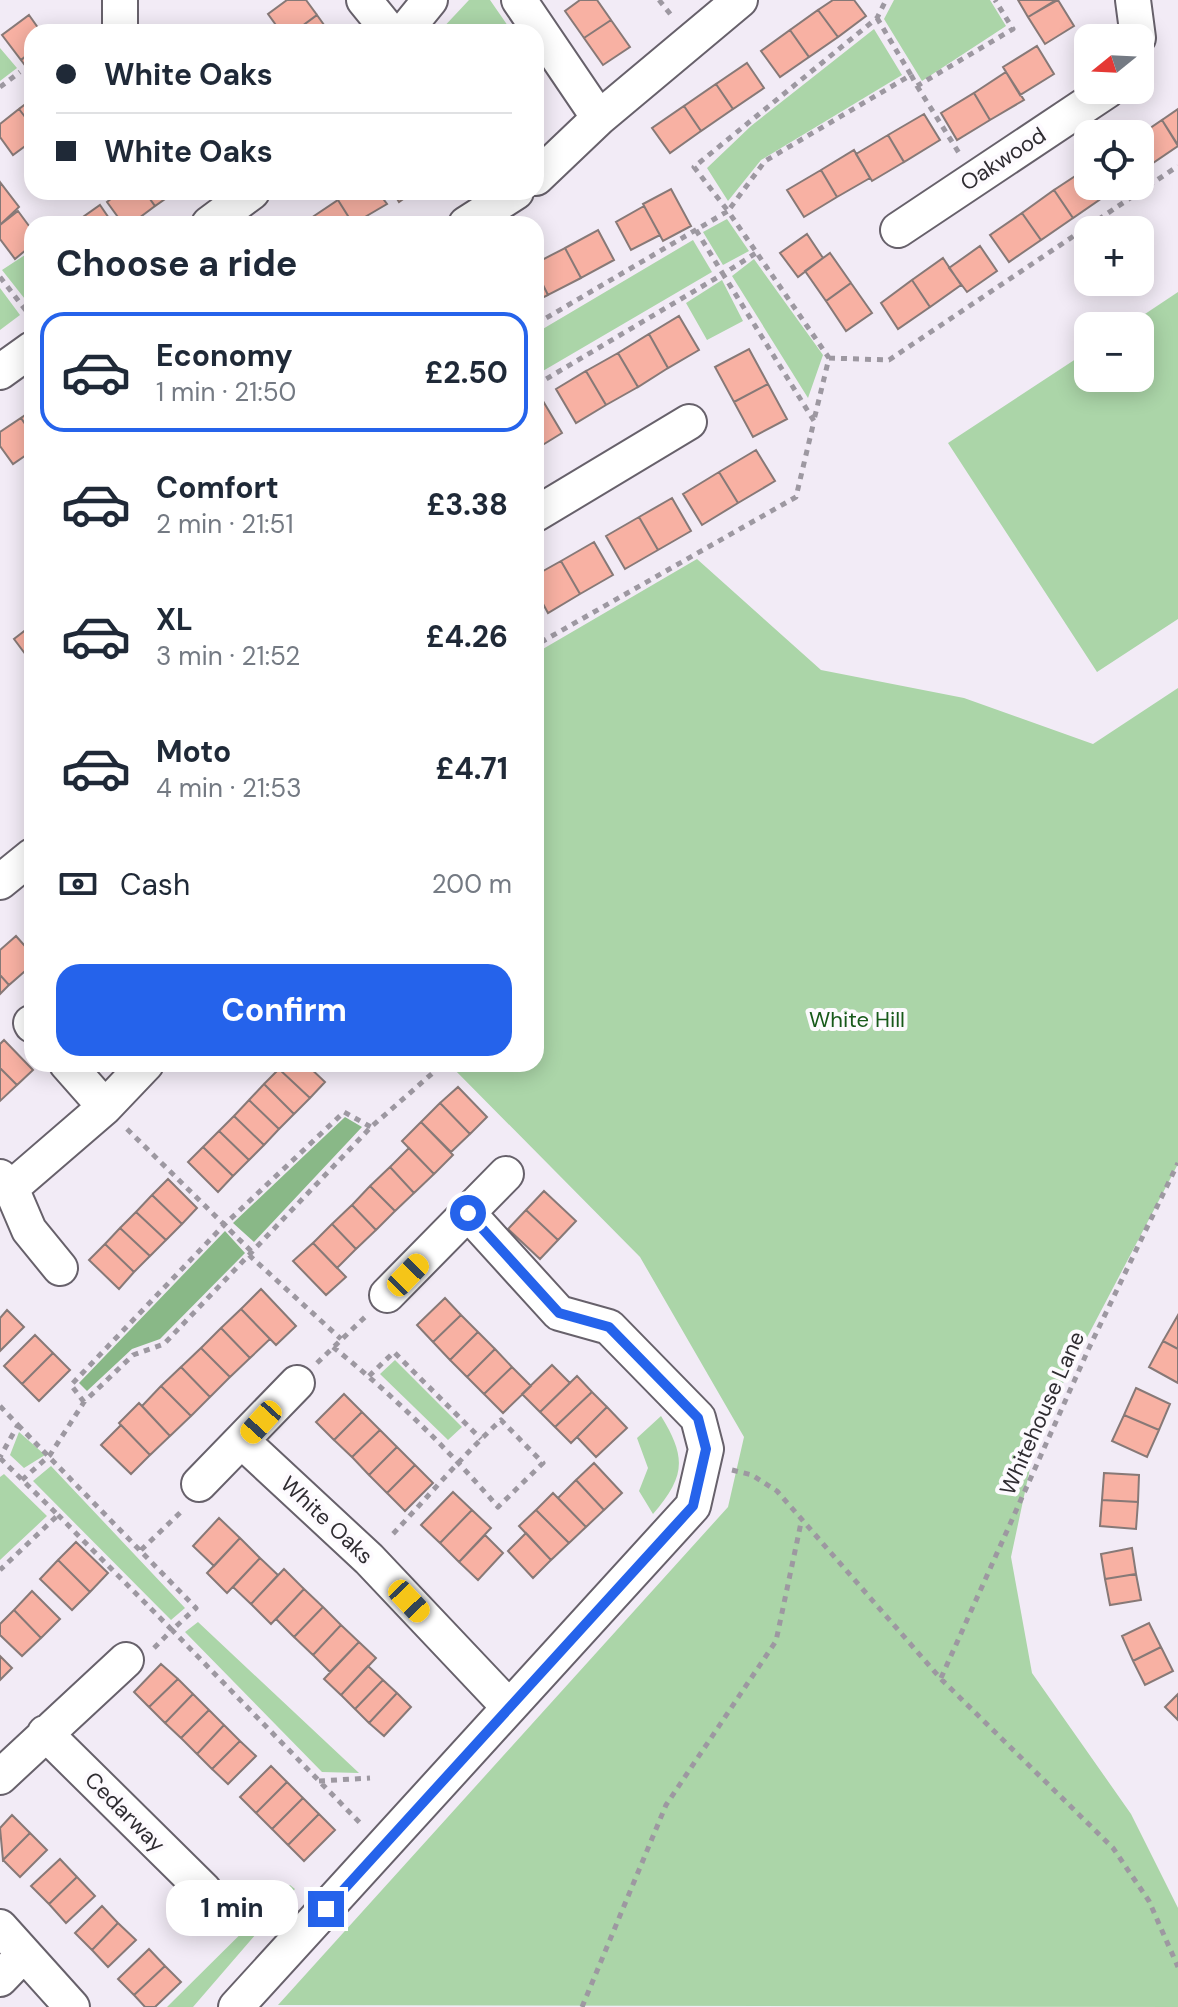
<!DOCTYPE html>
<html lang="en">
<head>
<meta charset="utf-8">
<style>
	body { margin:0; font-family:"DM Sans",sans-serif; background:#f6f6f7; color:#1f2937; height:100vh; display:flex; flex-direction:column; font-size:30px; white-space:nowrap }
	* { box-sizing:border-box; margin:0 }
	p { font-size:26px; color:#747a83 }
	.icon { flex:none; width:44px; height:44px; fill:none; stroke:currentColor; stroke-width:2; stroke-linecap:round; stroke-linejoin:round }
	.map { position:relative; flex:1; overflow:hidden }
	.details { position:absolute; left:24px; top:216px; width:520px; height:856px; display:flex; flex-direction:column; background:#fff; border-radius:24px; box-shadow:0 4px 20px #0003 }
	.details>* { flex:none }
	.hud { position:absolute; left:24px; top:24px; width:520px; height:176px; border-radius:24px; box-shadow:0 4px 20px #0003; display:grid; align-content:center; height:176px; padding:0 32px; background:#fff }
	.needle { width:52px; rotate:252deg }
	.fabs { position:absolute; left:1074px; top:24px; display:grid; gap:16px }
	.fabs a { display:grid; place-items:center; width:80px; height:80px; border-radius:16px; background:#fff; box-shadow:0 4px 20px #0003; font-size:40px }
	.end { position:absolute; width:36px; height:36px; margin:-18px; border:10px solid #2563eb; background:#fff; box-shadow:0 0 0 4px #fff }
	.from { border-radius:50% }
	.bubble { position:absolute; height:56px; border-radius:24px; background:#fff; box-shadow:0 4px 20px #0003; font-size:26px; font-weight:700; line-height:56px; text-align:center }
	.car { position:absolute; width:24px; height:48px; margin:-24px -12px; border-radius:10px; box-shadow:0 0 6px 2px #0007; background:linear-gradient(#f5c518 24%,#345 0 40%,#f5c518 0 76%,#345 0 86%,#f5c518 0) }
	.hud b { display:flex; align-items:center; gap:28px; height:76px; font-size:30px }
	.hud b+b { border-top:2px solid #e0e1e3 }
	.hud i { width:20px; height:20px; background:#1f2937 }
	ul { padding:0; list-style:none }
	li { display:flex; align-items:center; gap:24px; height:120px; margin:0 16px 12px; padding:0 16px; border:4px solid transparent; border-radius:24px }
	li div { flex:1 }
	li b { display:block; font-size:30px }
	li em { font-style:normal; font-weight:700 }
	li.active { border-color:#2563eb }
	li>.icon { width:72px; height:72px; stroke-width:1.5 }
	h2 { padding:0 32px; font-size:36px; line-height:96px }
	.pay { display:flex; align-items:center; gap:20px; height:88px; padding:0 32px; font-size:30px }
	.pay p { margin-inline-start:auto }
	.button { display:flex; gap:16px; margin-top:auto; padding:16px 32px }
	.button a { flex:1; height:92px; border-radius:24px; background:#2563eb; color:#fff; font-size:32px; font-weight:700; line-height:92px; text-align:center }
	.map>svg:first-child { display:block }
</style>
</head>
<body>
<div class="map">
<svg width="1178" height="2007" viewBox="0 0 1178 2007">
	<rect width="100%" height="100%" fill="#f2ebf6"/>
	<path fill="#abd5a8" d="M469,0H490L508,26L499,32H439Z
		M894,0H990L1006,26L922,81L884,19Z
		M874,29L902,75L761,160L728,201L707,168L751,126Z
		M0,48L17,68L0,81Z
		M727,219L749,251L723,265L703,232Z
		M693,240L712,272L536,375V333Z
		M28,253L32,257V308L2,270Z
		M754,259L823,355L808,398L732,276Z
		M722,280L743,321L707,340L686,303Z
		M0,288L20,315L0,330Z
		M1178,292V619L1097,672L948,443L1088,351V378H1140V326H1127Z
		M697,559L821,670L964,698L1093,744L1178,688V1164L1038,1431L1011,1557L1032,1673L1131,1814L1178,1908V2007L278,2005L728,1507L744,1437L640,1257L449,1064H536V653Z
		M395,1360L462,1427L448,1440L380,1374Z
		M661,1416C687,1458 685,1477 653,1514L639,1491L648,1468L637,1438Z
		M19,1432L45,1455L24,1468L10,1455Z
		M51,1466L185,1608L171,1620L33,1481Z
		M4,1474L47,1516L0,1560V1477Z
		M198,1622L359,1773L322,1772L185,1632Z
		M290,1885L295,1889L193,2007H167Z"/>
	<path fill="#89b887" d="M345,1117L362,1127L254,1242L233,1223Z
		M225,1231L245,1253L160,1339L132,1349L87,1391L79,1383Z"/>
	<path fill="#f8b1a3" stroke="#877977" stroke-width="2" d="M287,0H306L317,15L294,32H281L268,14Z
		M580,0H597L611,20L584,38L565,11Z
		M833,0H854L866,16L838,37L818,10Z
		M1018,0H1056L1028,17Z
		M1058,0L1074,26L1045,44L1028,17Z
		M818,10L838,37L809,57L790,30Z
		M29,15L41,32H32V51L21,60L2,35Z
		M317,15L329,32H294Z
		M611,20L630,47L603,65L584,38Z
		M790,30L809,57L780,77L761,51Z
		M1037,46L1054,74L1020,95L1003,67Z
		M32,51V75L21,60Z
		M747,63L764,88L733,109L716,84Z
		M1006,72L1024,100L990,120L974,93Z
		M716,84L733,109L701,131L684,106Z
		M974,93L990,120L957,140L941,113Z
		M32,99V126L19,109Z
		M684,106L701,131L670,153L652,128Z
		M19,109L32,126V141L13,155L0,137V124Z
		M1178,109V145L1162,120Z
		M924,114L940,140L904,162L888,135Z
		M1162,120L1178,146L1147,167L1140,156V135Z
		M888,135L904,162L872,181L856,154Z
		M854,150L870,178L837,197L821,170Z
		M1086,169L1088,186H1098L1105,196L1073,218L1054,190Z
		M821,170L837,197L804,217L787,190Z
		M0,182L19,207L0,225Z
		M1098,186H1119L1105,196Z
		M671,189L691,226L663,241L643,204Z
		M1054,190L1073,218L1041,240L1022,213Z
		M120,192H145L155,206L131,224H123L107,202Z
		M145,192H175L155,206Z
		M350,192H378L387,204L353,224L338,200Z
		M393,192H413L399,202Z
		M338,200L353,224H306L305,222Z
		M100,205L113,224H73Z
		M644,206L660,235L631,250L616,222Z
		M18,211L32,230V245L15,259L0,239V225Z
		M1022,213L1041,240L1009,262L990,235Z
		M598,230L614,260L581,278L565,248Z
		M807,234L823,258L798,277L780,253Z
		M980,246L997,271L967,292L949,268Z
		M565,248L581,278L548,295L536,271V263Z
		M830,253L851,283L826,301L805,271Z
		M943,258L961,285L930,307L912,280Z
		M536,271L548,295L536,301Z
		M912,280L930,307L898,329L881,303Z
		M851,283L872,313L846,331L826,301Z
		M679,316L699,350L668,368L649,334Z
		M649,334L668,368L638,387L618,353Z
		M749,349L768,384L734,402L715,367Z
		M618,353L638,387L606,405L586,371Z
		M586,371L606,405L576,423L556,389Z
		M768,384L787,419L753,437L734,402Z
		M540,396L562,433L536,449V399Z
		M32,410V434L21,418Z
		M21,418L32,434V451L13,464L0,446V432Z
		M756,450L775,481L738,503L719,472Z
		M719,472L738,503L702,525L683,494Z
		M672,498L691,531L658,550L639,517Z
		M639,517L658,550L625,569L606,536Z
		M594,542L613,575L580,594L561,561Z
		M561,561L580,594L548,613L536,591V575Z
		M32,625V663L14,639Z
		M16,936L32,954V965L9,985L0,975V950Z
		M0,975L9,985L0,994Z
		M4,1040L33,1070L17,1085L0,1068V1044Z
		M284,1064H306L325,1082L310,1098L279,1069Z
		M0,1068L17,1085L0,1101Z
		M279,1069L310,1098L294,1114L264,1084Z
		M264,1084L294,1114L279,1129L249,1100Z
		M458,1087L487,1117L470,1134L440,1103Z
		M249,1100L279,1129L264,1145L234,1116Z
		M440,1103L470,1134L451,1152L421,1122Z
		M234,1116L264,1145L249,1160L219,1131Z
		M421,1122L453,1155L434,1174L402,1141Z
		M219,1131L249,1160L233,1176L203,1147Z
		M203,1147L233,1176L218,1192L188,1162Z
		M409,1148L434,1174L414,1193L390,1167Z
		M390,1167L414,1193L395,1211L370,1186Z
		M168,1179L197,1208L182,1224L152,1195Z
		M370,1186L395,1211L376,1230L352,1205Z
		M544,1191L576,1221L558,1240L526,1210Z
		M152,1195L182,1224L166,1240L136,1212Z
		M352,1205L376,1230L356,1249L332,1224Z
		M526,1210L558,1240L540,1259L508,1229Z
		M136,1212L166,1240L150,1256L120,1228Z
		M332,1224L356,1249L337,1268L313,1243Z
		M120,1228L150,1256L134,1272L105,1244Z
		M313,1243L346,1277L326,1295L293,1261Z
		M105,1244L134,1272L119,1289L89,1260Z
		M261,1289L296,1326L276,1345L241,1309Z
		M445,1298L461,1315L433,1342L417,1325Z
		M241,1309L270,1339L250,1358L221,1328Z
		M7,1310L24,1327L0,1351V1318Z
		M461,1315L478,1332L450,1360L433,1342Z
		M1178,1315V1349L1163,1341Z
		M221,1328L250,1358L230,1377L201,1348Z
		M478,1332L495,1349L467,1377L450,1360Z
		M35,1335L53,1353L22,1384L4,1366Z
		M1163,1341L1178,1349V1383L1149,1367Z
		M201,1348L230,1377L210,1397L181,1367Z
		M495,1349L512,1367L484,1394L467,1377Z
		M53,1353L70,1370L39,1401L22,1384Z
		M552,1365L570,1383L540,1412L522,1394Z
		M181,1367L210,1397L191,1416L161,1386Z
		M512,1367L531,1386L503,1413L484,1394Z
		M577,1376L592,1392L555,1427L540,1412Z
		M161,1386L191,1416L170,1436L142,1406Z
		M1136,1388L1170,1404L1159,1430L1124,1415Z
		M592,1392L607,1407L571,1443L555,1427Z
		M344,1394L362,1412L334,1440L316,1422Z
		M139,1403L170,1436L150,1455L119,1423Z
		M607,1407L627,1428L596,1457L577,1437Z
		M362,1412L380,1430L352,1457L334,1440Z
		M1124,1415L1159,1430L1147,1457L1112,1441Z
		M121,1425L150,1455L131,1474L101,1445Z
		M380,1430L397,1447L369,1475L352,1457Z
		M397,1447L415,1465L387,1493L369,1475Z
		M594,1463L622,1493L604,1510L576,1480Z
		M415,1465L433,1483L405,1511L387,1493Z
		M1104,1473L1139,1475L1138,1502L1102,1500Z
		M576,1480L604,1510L586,1527L558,1498Z
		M453,1492L472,1510L440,1543L421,1525Z
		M553,1493L586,1527L569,1543L536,1510Z
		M1102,1500L1138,1502L1136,1529L1100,1526Z
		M472,1510L491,1528L459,1562L440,1543Z
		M536,1510L569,1543L551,1560L519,1526Z
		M219,1518L240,1538L214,1566L193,1546Z
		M526,1533L551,1560L533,1578L508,1551Z
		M485,1535L503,1553L478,1580L459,1562Z
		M240,1538L260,1558L227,1593L207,1573Z
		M76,1542L108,1573L90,1592L58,1560Z
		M1132,1548L1136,1574L1105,1579L1101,1554Z
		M260,1558L278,1575L251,1604L233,1587Z
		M58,1560L90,1592L72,1610L40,1579Z
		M284,1569L304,1589L271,1624L251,1604Z
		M1136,1574L1141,1600L1110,1605L1105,1579Z
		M304,1589L323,1607L294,1637L276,1619Z
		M32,1591L60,1619L41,1638L14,1610Z
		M323,1607L341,1625L313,1655L294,1637Z
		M14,1610L41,1638L22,1656L0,1635V1624Z
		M1149,1623L1161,1647L1133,1661L1122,1636Z
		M341,1625L359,1642L330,1672L313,1655Z
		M359,1642L376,1658L341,1695L324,1679Z
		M1161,1647L1173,1671L1145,1685L1133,1661Z
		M0,1656L12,1668L0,1680Z
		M161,1664L178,1679L149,1707L134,1692Z
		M368,1666L383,1680L355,1709L341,1695Z
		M178,1679L193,1694L165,1723L149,1707Z
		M383,1680L397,1693L369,1723L355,1709Z
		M397,1693L411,1707L384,1736L369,1723Z
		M193,1694L209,1710L181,1738L165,1723Z
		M1178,1694V1720L1165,1707Z
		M209,1710L224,1725L197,1754L181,1738Z
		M224,1725L240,1741L212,1769L197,1754Z
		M240,1741L256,1756L228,1784L212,1769Z
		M271,1766L287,1782L256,1813L240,1797Z
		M287,1782L303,1798L272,1829L256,1813Z
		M303,1798L319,1814L288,1845L272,1829Z
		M319,1814L335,1830L304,1861L288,1845Z
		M12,1815L30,1833L3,1860L0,1828Z
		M30,1833L47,1850L20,1877L3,1860Z
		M60,1859L77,1877L49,1904L31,1886Z
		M77,1877L95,1896L66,1923L49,1904Z
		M102,1906L118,1923L92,1950L75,1933Z
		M118,1923L136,1940L108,1967L92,1950Z
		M149,1949L165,1966L134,1995L118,1979Z
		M165,1966L181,1982L155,2007H145L134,1995Z"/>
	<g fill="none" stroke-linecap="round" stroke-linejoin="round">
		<defs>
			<path id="minor" d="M364,0L390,32
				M519,0L599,118
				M1133,0L1138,38
				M120,32V0
				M404,32L430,0
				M536,178L599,118L740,0
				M209,224L252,192
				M466,224L516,192
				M898,230L1108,90
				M0,372L32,349
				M536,514L689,422
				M0,882L32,856
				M31,1023L32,1025
				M67,1064L105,1107
				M0,1177L11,1188L29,1230L60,1268
				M11,1188L105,1107L146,1064
				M387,1295L506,1174
				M243,1442L369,1559L508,1706
				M199,1484L297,1383
				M45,1733L204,1890
				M0,1777L126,1660
				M0,1927L72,2007
				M0,1979L24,1954
				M236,2007L693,1506L706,1449L698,1418L609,1327L559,1313L468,1213"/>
		</defs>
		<use href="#minor" stroke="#67616b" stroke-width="38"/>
		<path stroke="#9d98a1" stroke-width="5" stroke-dasharray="6 6" stroke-linecap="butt" d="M659,0L671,15
			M877,18L911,75L765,161L728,211L694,167L877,18L886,0
			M911,75L917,86L1013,29L995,0
			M917,86L959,153
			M0,87L20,72
			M696,230L723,274L756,253
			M0,277L31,317
			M536,324L728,211L829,358L814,420
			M829,358L889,360L1178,166
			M536,385L723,274L814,421L796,497L536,645
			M127,1129L252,1252
			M249,1255L341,1339
			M333,1347C393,1395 448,1449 498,1507L543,1463L501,1420C462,1456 427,1498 390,1537
			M317,1363L365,1317
			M369,1376L394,1352L481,1439
			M84,1402L71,1385L224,1225L344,1112L371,1127
			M0,1406L18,1425L0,1457
			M18,1425L196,1608L172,1630L58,1515
			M0,1458L58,1515L0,1570
			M732,1470L752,1475L777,1491L941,1679L1113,1848L1149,1901L1178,1967
			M22,1480L50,1455L84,1402L133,1355L164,1344L371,1127L435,1071
			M141,1550L184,1509
			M154,1648L172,1630L362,1825
			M941,1678L1089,1348L1178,1163
			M319,1781L370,1778
			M582,2007L666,1805L776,1641L802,1518"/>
		<use href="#minor" stroke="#fff" stroke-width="34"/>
	</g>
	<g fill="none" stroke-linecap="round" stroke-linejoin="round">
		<path stroke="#2563eb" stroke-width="10" d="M326,1909L693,1506L706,1449L698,1418L609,1327L559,1313L468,1213"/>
	</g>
	<g text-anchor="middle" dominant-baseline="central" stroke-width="8" stroke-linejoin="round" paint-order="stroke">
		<g font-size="22" fill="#2f2c31" stroke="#fdfafe">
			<text transform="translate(1003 159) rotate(-33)">Oakwood</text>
			<text transform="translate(1042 1413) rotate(-66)">Whitehouse Lane</text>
			<text transform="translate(327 1520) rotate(43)">White Oaks</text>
			<text transform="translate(125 1812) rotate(45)">Cedarway</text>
		</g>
		<g font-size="22" fill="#175919" stroke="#fdfafe">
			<text x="857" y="1019">White Hill</text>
		</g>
	</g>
</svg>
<div class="fabs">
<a><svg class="needle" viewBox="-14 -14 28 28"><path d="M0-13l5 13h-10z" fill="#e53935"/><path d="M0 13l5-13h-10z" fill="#747a83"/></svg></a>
<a><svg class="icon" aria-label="locate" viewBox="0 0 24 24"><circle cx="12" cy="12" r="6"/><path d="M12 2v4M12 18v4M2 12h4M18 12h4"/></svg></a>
<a>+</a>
<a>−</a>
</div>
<i class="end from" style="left:468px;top:1213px"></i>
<i class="end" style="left:326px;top:1909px"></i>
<div class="bubble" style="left:166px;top:1880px;width:132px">1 min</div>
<i class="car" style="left:408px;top:1275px;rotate:44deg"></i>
<i class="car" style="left:261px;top:1422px;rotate:222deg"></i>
<i class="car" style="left:409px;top:1601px;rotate:137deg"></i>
<div class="hud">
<b><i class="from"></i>White Oaks</b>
<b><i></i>White Oaks</b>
</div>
<section class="details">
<h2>Choose a ride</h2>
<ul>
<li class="active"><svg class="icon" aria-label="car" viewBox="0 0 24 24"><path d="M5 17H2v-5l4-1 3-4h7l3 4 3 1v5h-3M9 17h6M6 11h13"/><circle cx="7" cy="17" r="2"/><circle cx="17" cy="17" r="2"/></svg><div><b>Economy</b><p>1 min · 21:50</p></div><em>£2.50</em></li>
<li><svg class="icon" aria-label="car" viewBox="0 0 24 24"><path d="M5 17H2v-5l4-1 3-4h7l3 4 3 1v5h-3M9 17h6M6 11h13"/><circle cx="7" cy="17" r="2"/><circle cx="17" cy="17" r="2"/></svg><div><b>Comfort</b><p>2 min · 21:51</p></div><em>£3.38</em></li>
<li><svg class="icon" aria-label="car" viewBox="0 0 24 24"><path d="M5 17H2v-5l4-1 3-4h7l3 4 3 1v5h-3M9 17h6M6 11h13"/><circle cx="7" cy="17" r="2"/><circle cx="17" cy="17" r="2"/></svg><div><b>XL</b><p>3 min · 21:52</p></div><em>£4.26</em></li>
<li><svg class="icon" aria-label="car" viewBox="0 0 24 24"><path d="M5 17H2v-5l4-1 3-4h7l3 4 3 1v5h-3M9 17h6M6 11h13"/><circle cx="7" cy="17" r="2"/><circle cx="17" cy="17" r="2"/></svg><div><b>Moto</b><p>4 min · 21:53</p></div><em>£4.71</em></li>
</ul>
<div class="pay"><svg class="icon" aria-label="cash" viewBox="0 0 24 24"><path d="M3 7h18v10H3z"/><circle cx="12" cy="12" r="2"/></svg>Cash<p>200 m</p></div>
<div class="button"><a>Confirm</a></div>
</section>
</div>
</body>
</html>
